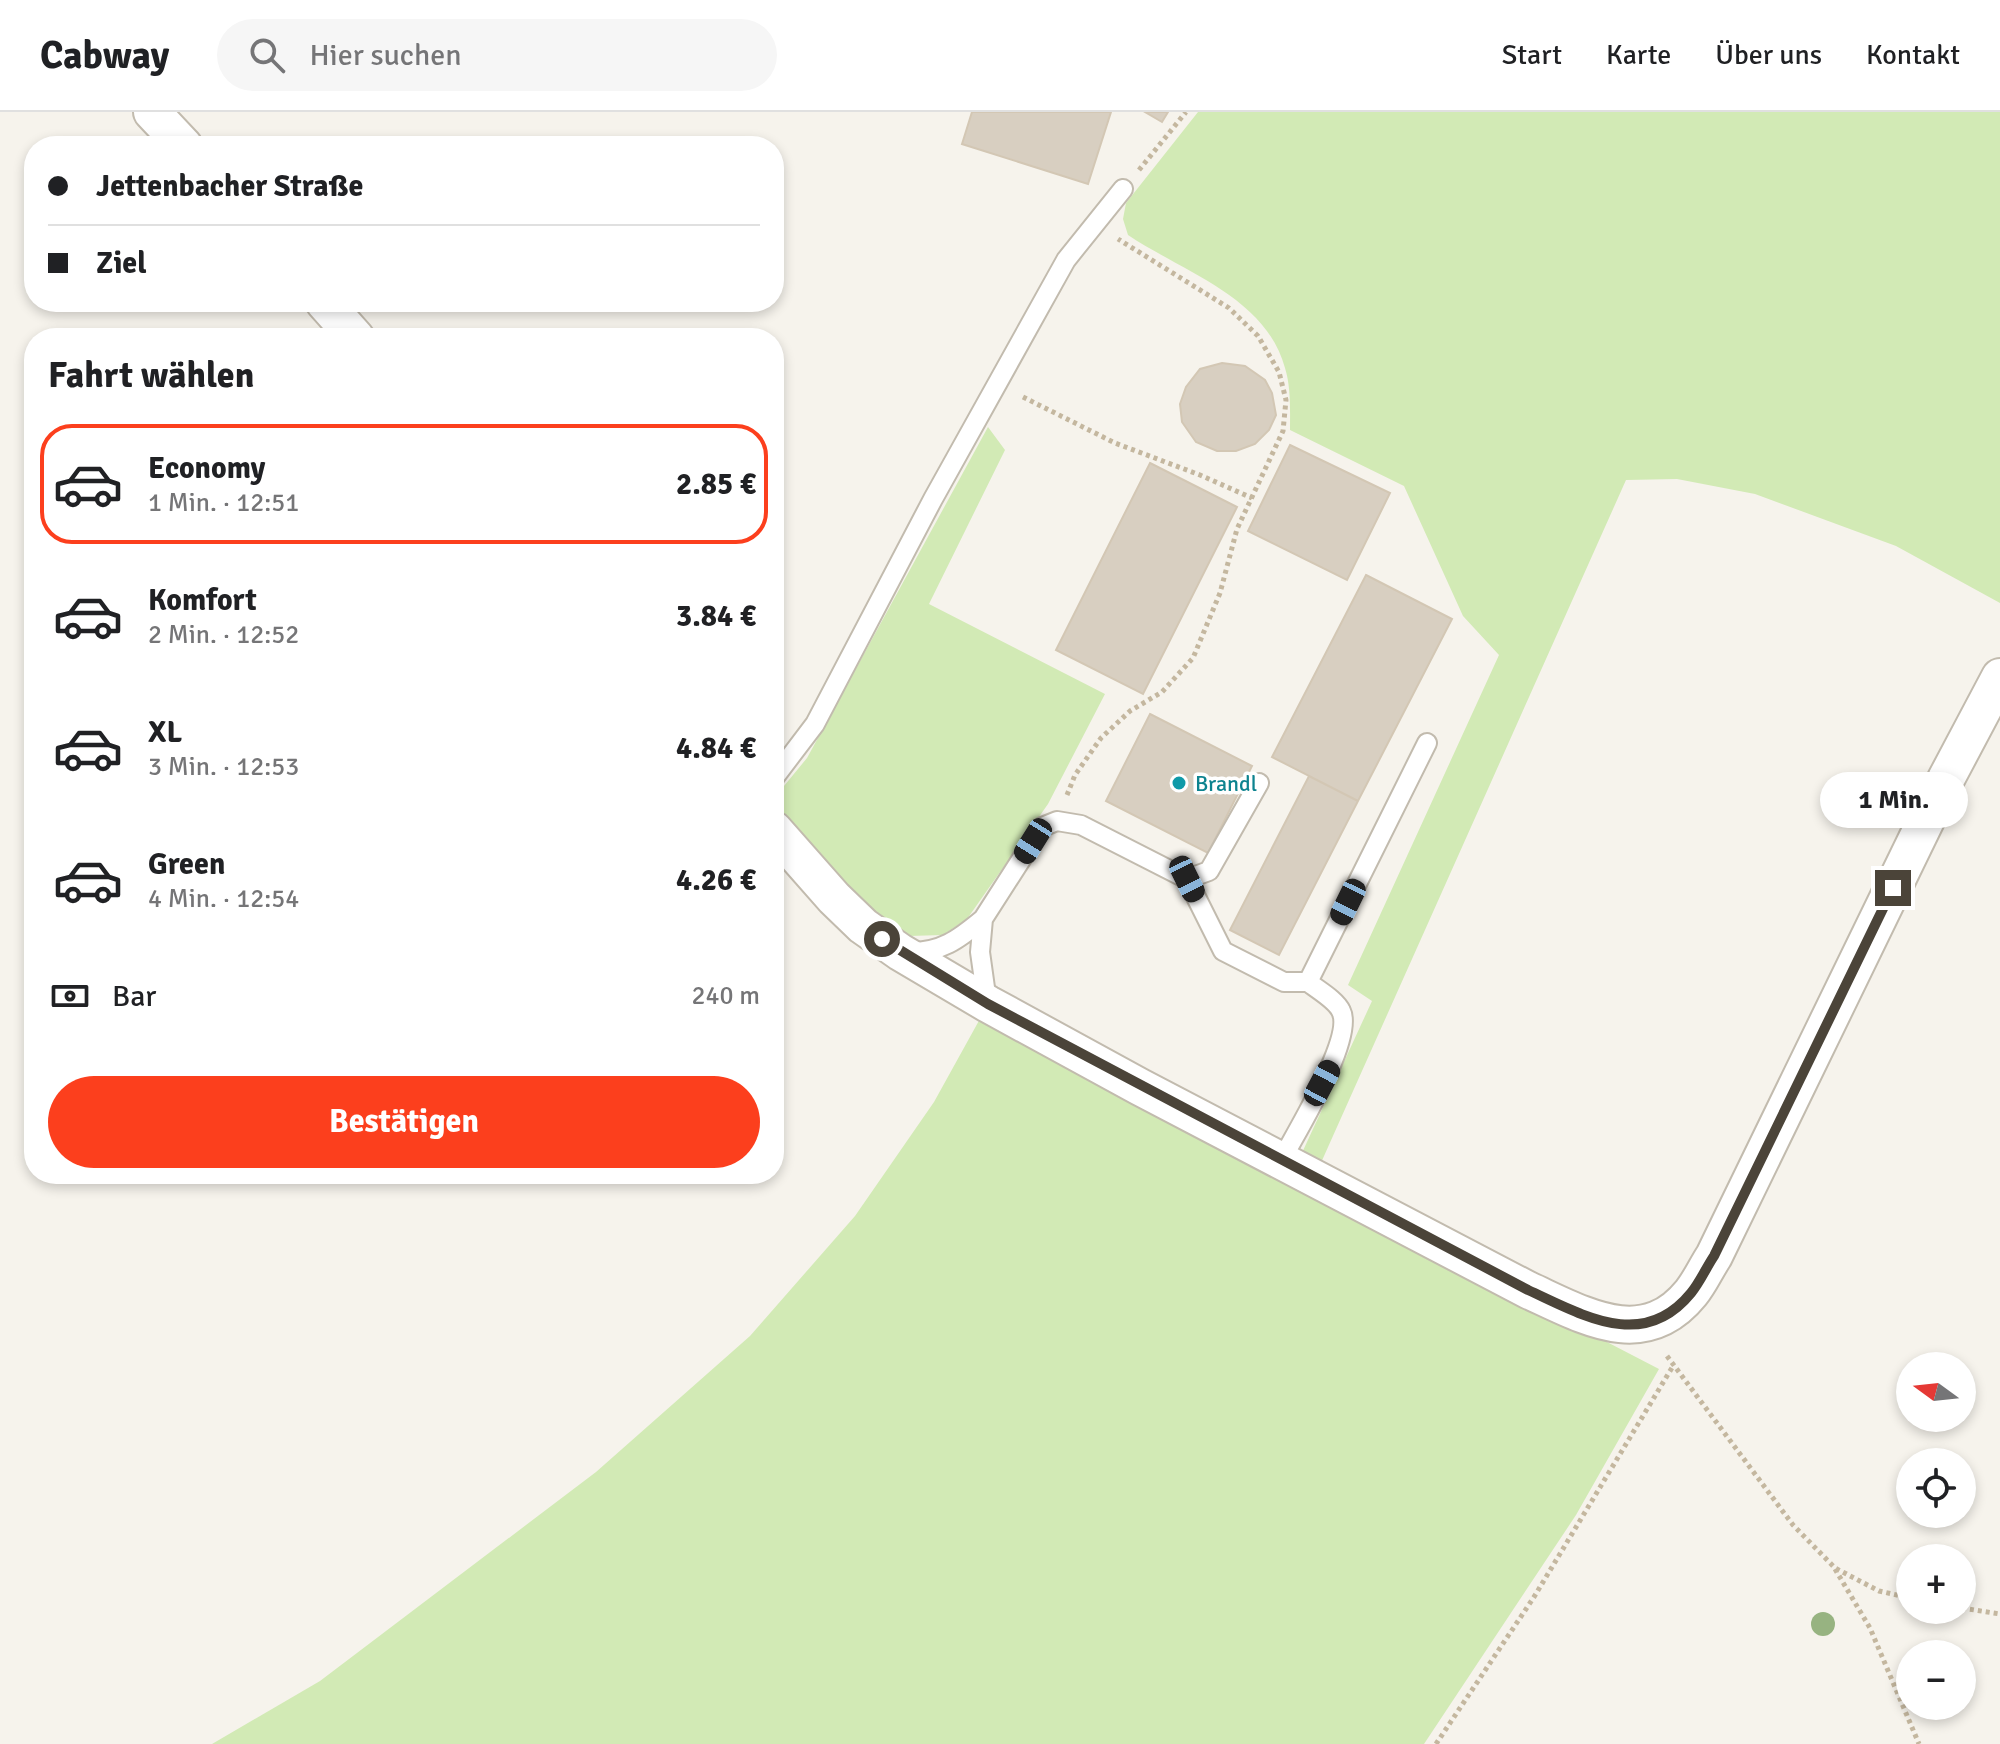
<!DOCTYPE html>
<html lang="de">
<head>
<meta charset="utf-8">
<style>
	body { margin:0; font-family:Signika,sans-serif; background:#f6f6f6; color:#202124; height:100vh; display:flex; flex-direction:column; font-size:30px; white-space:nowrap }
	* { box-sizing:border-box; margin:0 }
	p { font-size:26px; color:#757577 }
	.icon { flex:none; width:44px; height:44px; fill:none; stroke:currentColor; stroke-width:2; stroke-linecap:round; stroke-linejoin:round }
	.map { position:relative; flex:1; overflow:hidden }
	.side { position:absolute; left:24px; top:216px; width:760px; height:856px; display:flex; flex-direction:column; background:#fff; border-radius:32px; box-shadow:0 4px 12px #0003 }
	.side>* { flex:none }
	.guide { position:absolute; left:24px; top:24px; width:760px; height:176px; border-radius:32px; box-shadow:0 4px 12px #0003; display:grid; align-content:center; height:176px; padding:0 24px; background:#fff }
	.needle { width:52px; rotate:285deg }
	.buttons { position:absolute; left:1896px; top:1240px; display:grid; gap:16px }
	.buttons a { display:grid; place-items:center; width:80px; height:80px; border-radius:50%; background:#fff; box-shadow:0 4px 12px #0003; font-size:40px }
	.end { position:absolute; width:36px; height:36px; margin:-18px; border:10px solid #4b4439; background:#fff; box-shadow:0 0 0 4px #fff }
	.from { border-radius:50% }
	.bubble { position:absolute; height:56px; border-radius:28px; background:#fff; box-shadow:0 4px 12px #0003; font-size:26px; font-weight:800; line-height:56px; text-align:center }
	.car { position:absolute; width:24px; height:48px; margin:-24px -12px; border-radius:10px; box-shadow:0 0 6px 2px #0007; background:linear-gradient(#222 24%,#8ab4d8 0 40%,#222 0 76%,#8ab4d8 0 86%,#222 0) }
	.guide b { display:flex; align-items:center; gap:28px; height:76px; font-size:30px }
	.guide b+b { border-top:2px solid #e0e0e0 }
	.guide i { width:20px; height:20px; background:#202124 }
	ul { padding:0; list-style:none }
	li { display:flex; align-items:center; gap:24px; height:120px; margin:0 16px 12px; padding:0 8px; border:4px solid transparent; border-radius:32px }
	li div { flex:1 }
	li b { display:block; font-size:30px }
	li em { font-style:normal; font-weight:800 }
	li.selected { border-color:#fc3f1d }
	li>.icon { width:72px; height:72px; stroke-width:1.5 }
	h2 { padding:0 24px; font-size:36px; line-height:96px }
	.pay { display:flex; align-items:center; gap:20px; height:88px; padding:0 24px; font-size:30px }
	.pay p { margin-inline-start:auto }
	.cta { display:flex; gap:16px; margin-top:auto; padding:16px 24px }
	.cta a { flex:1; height:92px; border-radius:48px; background:#fc3f1d; color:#fff; font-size:32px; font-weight:800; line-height:92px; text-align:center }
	header { display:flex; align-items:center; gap:48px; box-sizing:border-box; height:112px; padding:0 40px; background:#fff; border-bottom:2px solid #e0e0e0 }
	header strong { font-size:38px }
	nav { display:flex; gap:44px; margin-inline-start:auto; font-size:28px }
	.search { width:560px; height:72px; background:#f6f6f6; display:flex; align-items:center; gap:20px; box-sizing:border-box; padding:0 28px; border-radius:44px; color:#757577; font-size:30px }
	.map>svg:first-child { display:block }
</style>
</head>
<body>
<header>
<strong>Cabway</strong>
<div class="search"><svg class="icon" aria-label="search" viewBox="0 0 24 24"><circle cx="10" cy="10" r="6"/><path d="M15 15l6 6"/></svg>Hier suchen</div>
<nav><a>Start</a><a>Karte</a><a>Über uns</a><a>Kontakt</a></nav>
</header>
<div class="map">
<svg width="2000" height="1632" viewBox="0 0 2000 1632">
	<rect width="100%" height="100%" fill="#f6f3ec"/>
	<path fill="#d2eab5" d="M1198,0H2000V491L1896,434L1755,382L1677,367L1626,368L1320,1053L1301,1043L1372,889L1348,873L1499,543L1463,504L1404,374L1290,318C1290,297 1291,275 1285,256C1266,185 1183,160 1128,123L1123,107L1126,91Z
		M988,315L1005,338L929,492L1105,582L1048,692L967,807L943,823L909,824L892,816L830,765L785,709L776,691L784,674L807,646Z
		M981,905L1659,1257L1576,1403L1424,1632H212L320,1569L596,1360L750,1224L855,1104L934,990Z"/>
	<path fill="#d8cfc1" stroke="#d3c7b4" stroke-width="2" d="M972,0H1111L1088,72L962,32Z
		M1145,0H1168L1162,10Z
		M1222,251L1245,254L1265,268L1272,281L1276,303L1269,318L1255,332L1236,339H1217L1196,330L1182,310L1180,292L1186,275L1200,257Z
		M1290,333L1390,381L1347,468L1248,419Z
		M1150,351L1237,395L1143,582L1056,538Z
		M1366,463L1452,507L1358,689L1272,645Z
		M1150,602L1252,654L1208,741L1106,689Z
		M1309,664L1358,689L1279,843L1230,818Z"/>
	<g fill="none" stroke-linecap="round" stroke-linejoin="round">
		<defs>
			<path id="service" d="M774,666L815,612L933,387L1066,148L1123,77
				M1187,767L1223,839L1284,870H1308
				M908,840C941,841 959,827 983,807
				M987,890L980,840L983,807L1042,715L1057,709L1081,713L1187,767L1209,759L1259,671
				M1281,1049C1295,1022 1355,926 1341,899C1336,888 1318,878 1308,870L1427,631"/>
			<path id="minor" d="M152,0L184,34
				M324,190L356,226
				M774,718L834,786L863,814L900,840L988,892L1140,975L1528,1178C1583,1203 1643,1240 1691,1181C1700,1170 1706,1156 1714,1144L1946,667L2000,565"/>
		</defs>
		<use href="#service" stroke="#c2bbae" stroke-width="22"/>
		<use href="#minor" stroke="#c2bbae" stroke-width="40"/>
		<path stroke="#c4b79f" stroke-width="5" stroke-dasharray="4 4" stroke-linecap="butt" d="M1139,58L1186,0
			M1023,285L1115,331L1200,363L1252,386
			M1067,683L1075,663L1101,626L1130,599L1162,580L1193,546L1220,481L1237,417L1283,319L1286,288L1279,260L1258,224L1229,196L1118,127
			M1667,1244L1793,1413L1835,1456L1879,1479L1910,1486
			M1835,1457L1870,1516L1919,1632
			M1962,1496L2000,1502
			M1436,1632L1534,1485L1673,1254"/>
		<use href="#service" stroke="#fff" stroke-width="18"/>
		<use href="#minor" stroke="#fff" stroke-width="36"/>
	</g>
	<circle fill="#97b381" cx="1823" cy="1512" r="12"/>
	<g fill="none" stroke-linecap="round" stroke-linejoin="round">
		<path stroke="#4b4439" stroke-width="10" d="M882,827L988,892L1528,1178C1583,1203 1643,1240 1691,1181C1700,1170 1706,1156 1714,1144L1893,776"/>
	</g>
	<circle fill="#0f9aa8" stroke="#fff" stroke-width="3" cx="1179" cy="671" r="8"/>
	<g text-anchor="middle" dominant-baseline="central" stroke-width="7" stroke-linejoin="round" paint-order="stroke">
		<g font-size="22" fill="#0d838f" stroke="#fff" text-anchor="start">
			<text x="1195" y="671">Brandl</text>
		</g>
	</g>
</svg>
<div class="buttons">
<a><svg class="needle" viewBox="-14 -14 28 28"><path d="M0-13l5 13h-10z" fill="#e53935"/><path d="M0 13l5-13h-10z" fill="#757577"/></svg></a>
<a><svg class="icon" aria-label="locate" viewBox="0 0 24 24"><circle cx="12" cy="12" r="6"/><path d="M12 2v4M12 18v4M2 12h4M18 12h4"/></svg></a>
<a>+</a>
<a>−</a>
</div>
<i class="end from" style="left:882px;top:827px"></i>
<i class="end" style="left:1893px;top:776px"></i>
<div class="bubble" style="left:1820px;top:660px;width:148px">1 Min.</div>
<i class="car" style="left:1033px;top:729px;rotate:212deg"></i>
<i class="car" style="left:1187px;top:767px;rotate:154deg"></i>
<i class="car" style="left:1348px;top:790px;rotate:206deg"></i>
<i class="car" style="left:1322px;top:971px;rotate:28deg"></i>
<div class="guide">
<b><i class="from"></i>Jettenbacher Straße</b>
<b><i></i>Ziel</b>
</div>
<section class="side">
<h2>Fahrt wählen</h2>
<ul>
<li class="selected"><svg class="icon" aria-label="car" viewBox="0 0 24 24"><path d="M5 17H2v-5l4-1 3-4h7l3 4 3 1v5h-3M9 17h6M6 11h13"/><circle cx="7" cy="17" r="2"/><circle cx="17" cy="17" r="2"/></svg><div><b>Economy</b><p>1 Min. · 12:51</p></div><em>2.85 €</em></li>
<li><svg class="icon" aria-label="car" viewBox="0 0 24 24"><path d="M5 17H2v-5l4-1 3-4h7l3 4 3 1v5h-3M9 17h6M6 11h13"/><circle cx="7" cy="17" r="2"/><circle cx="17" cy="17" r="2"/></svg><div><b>Komfort</b><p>2 Min. · 12:52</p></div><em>3.84 €</em></li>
<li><svg class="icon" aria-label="car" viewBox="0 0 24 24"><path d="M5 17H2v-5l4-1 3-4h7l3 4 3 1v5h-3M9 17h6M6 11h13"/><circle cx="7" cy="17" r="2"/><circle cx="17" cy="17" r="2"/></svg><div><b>XL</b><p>3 Min. · 12:53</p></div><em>4.84 €</em></li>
<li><svg class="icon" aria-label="car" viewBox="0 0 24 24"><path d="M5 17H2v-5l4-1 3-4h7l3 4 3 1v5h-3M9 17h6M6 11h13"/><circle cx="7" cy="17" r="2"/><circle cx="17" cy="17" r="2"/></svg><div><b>Green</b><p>4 Min. · 12:54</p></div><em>4.26 €</em></li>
</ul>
<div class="pay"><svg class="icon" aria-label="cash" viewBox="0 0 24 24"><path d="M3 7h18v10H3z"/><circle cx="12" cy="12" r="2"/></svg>Bar<p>240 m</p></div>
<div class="cta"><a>Bestätigen</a></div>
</section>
</div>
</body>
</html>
